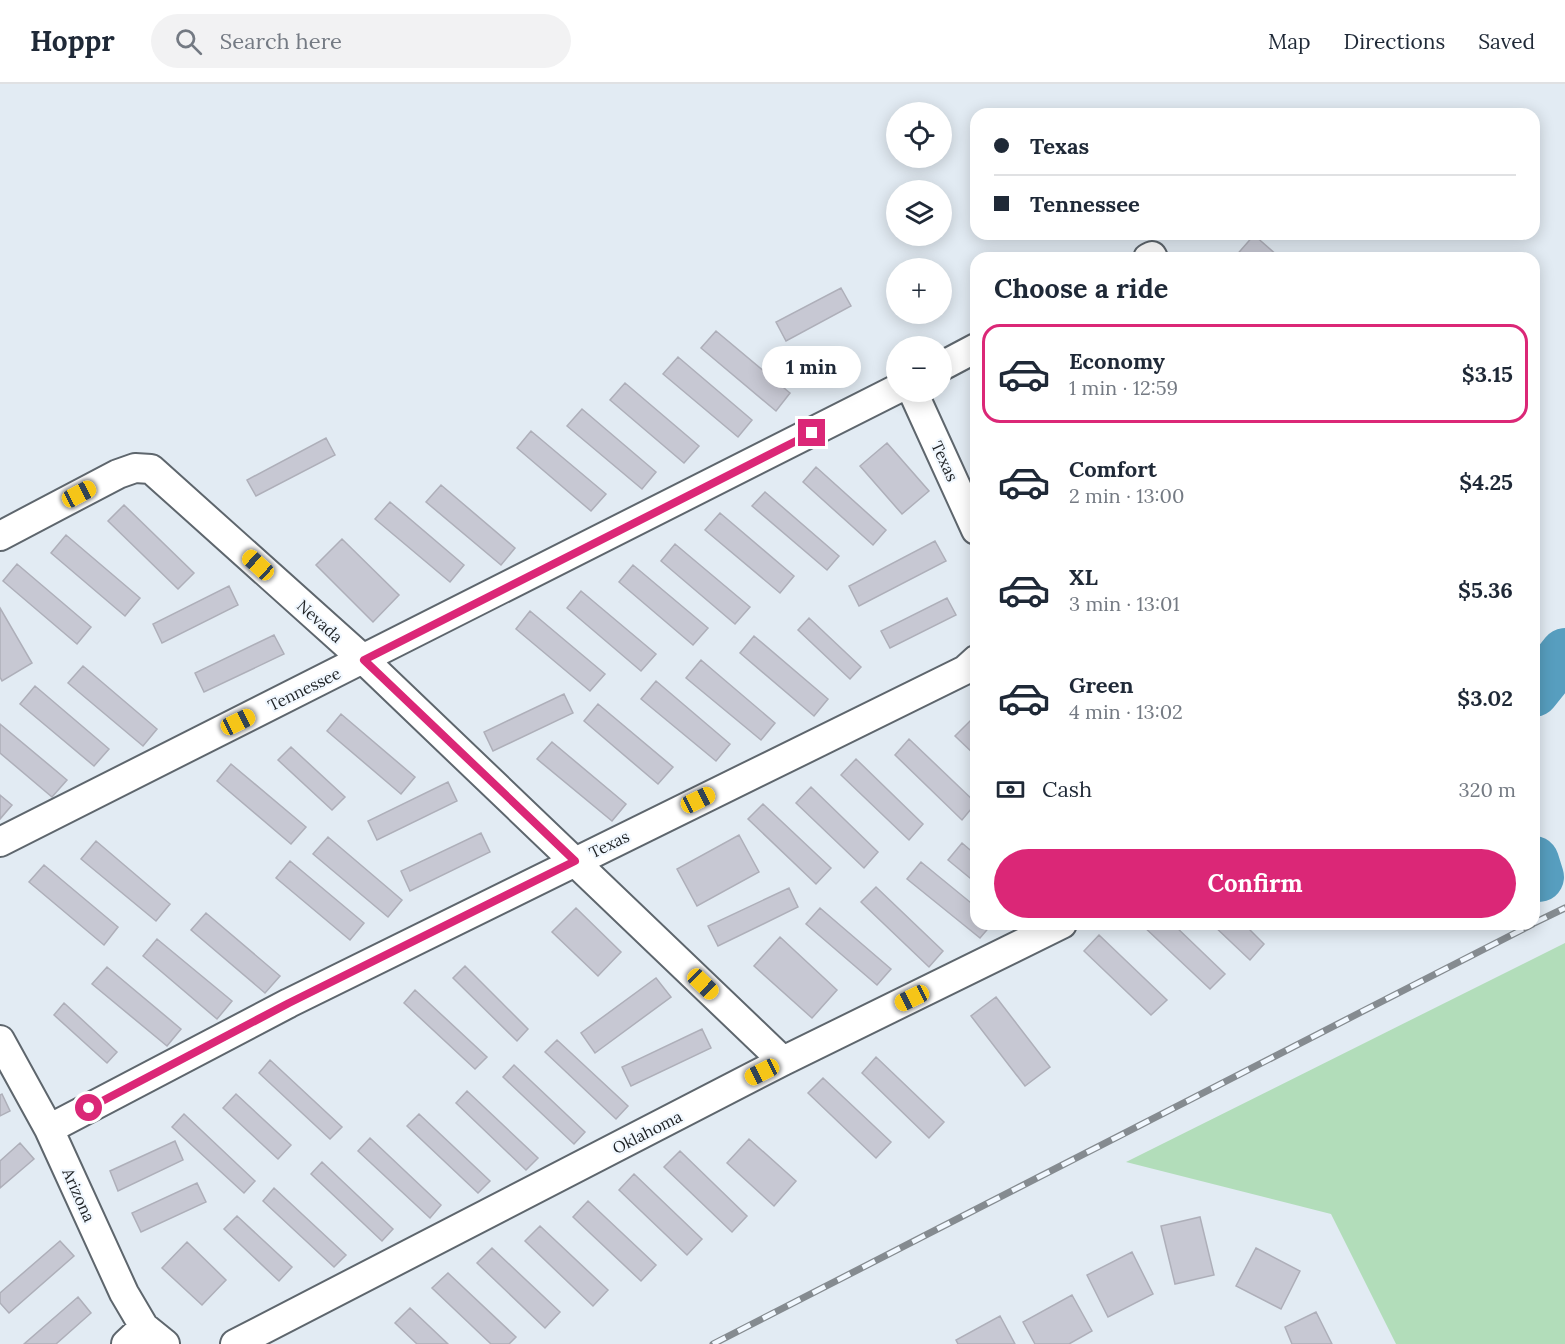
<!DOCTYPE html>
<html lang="en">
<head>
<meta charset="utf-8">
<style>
	body { margin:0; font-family:Lora,serif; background:#f2f2f3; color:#1f2937; height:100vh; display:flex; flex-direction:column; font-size:22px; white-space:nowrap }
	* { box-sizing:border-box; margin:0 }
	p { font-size:20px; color:#747a83 }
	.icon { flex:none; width:33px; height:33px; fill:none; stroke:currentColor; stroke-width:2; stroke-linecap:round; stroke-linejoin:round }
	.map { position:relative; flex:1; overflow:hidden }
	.side { position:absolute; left:970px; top:168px; width:570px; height:678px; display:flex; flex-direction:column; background:#fff; border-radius:18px; box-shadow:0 3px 15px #0003 }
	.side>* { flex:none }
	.banner { position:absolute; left:970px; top:24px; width:570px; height:132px; border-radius:18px; box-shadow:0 3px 15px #0003; display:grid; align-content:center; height:132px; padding:0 24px; background:#fff }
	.buttons { position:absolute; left:886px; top:18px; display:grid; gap:12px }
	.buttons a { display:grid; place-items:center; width:66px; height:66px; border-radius:50%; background:#fff; box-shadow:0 3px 15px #0003; font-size:30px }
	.end { position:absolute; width:27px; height:27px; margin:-14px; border:8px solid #db2777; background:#fff; box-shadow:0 0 0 3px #fff }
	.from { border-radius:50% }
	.bubble { position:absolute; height:42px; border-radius:21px; background:#fff; box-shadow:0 3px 15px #0003; font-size:20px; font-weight:700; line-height:42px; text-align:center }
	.car { position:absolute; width:18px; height:36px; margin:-18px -9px; border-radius:8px; box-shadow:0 0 4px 2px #0007; background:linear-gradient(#f5c518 24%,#345 0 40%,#f5c518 0 76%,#345 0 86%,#f5c518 0) }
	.banner b { display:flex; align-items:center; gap:21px; height:57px; font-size:22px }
	.banner b+b { border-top:2px solid #e0e1e3 }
	.banner i { width:15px; height:15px; background:#1f2937 }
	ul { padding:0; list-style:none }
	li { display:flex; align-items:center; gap:18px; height:99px; margin:0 12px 9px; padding:0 12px; border:3px solid transparent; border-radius:18px }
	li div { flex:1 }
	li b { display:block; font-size:22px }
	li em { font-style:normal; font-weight:700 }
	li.current { border-color:#db2777 }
	li>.icon { width:54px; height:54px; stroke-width:1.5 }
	h2 { padding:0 24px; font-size:27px; line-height:72px }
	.pay { display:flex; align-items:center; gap:15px; height:66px; padding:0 24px; font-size:22px }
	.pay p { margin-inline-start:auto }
	.cta { display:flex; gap:12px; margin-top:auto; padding:12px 24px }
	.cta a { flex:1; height:69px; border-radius:36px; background:#db2777; color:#fff; font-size:24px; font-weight:700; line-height:69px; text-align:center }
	header { display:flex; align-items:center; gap:36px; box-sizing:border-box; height:84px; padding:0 30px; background:#fff; border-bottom:2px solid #e0e1e3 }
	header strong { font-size:28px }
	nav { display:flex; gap:33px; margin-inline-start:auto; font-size:21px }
	.search { width:420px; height:54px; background:#f2f2f3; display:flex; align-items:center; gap:15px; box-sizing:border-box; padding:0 21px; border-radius:33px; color:#747a83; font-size:22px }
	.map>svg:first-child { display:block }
</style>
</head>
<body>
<header>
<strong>Hoppr</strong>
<div class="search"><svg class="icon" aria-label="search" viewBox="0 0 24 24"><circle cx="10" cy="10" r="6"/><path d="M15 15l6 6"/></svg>Search here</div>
<nav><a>Map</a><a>Directions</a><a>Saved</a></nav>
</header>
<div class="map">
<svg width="1565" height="1260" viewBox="0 0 1565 1260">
	<rect width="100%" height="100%" fill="#e2ebf3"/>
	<path fill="#b2ddba" d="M1565,859V1260H1396L1331,1130L1126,1078Z"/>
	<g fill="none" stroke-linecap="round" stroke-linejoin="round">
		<path stroke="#579ebf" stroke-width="50" d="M1534,608L1565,569
			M1534,777L1539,793"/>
	</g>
	<path fill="#c7c8d3" stroke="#aeafb9" stroke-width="1.5" d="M1254,151L1279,173L1278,174H1234Z
		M841,204L851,222L786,257L776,238Z
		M716,247L790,309L776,327L701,264Z
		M678,273L752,336L738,353L663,290Z
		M625,299L699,362L684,379L610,316Z
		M582,325L656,388L642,405L567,342Z
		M531,347L606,410L591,427L517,364Z
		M326,354L335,371L256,412L247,396Z
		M887,359L929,407L902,430L860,382Z
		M816,383L886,446L873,461L803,398Z
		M441,401L515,464L501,481L426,418Z
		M765,408L839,472L827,486L752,422Z
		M390,418L464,481L450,498L375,435Z
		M124,421L194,489L178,505L108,437Z
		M720,429L794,492L780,509L705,446Z
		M66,451L140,514L125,532L51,469Z
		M342,455L399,511L373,538L316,481Z
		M935,457L946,477L859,522L849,502Z
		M675,460L750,523L735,540L661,477Z
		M17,480L91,543L77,560L3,497Z
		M633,481L708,544L693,561L619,498Z
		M229,502L238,521L162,559L153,540Z
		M581,507L656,570L641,587L567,524Z
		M947,514L956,531L890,564L881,547Z
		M0,524L32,579L2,597L0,593Z
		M530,527L605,590L590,607L516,545Z
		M809,534L861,583L850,595L798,546Z
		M274,551L284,570L204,608L195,589Z
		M754,552L828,615L814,632L740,569Z
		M701,576L775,639L761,656L686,594Z
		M83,582L157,645L143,662L68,599Z
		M656,597L730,660L716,677L641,615Z
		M35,602L109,665L94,682L20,620Z
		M564,610L573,629L493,667L484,648Z
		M598,620L673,683L658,700L584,637Z
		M341,630L415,693L401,710L327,647Z
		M971,636L976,642V672L955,652Z
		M0,640L67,696L52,713L0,669Z
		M909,655L976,719L962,736L895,671Z
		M552,658L626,720L612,737L537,675Z
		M291,663L345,713L332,726L278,676Z
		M856,675L923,740L909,756L841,691Z
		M231,680L306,743L291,760L217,697Z
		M448,698L457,717L377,756L368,737Z
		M811,703L878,768L864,784L796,719Z
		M0,711L12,721L0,735Z
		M763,720L831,784L816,800L748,735Z
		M481,749L490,768L410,807L401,787Z
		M739,751L759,788L697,822L677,785Z
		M328,753L402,816L388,833L313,770Z
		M96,757L170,820L156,837L81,775Z
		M962,759L976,771V799L948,776Z
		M290,777L364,839L350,856L276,794Z
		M921,778L976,823V840H992L980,854L907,795Z
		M44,781L118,843L104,861L29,798Z
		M876,803L943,867L929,883L861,818Z
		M789,804L798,823L718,862L708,842Z
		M576,824L621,868L598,892L552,848Z
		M820,824L891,885L877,901L806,840Z
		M206,829L280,892L265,909L191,846Z
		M1173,840L1225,890L1210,905L1142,841Z
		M1212,840H1244L1264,860L1250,876Z
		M1099,851L1167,916L1151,931L1084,867Z
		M780,853L837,906L812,934L754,882Z
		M157,855L232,917L217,935L143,872Z
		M465,882L528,945L517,957L453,894Z
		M107,883L181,945L167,962L92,900Z
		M656,894L671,913L595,969L581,949Z
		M415,906L487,973L475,985L404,919Z
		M996,913L1050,983L1025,1002L971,932Z
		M64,919L117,968L107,979L54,931Z
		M702,945L711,964L631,1002L622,983Z
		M557,956L628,1022L616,1035L545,968Z
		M876,973L944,1038L929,1054L862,989Z
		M270,976L342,1043L330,1055L259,989Z
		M514,981L585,1048L574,1060L503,993Z
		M823,994L891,1058L876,1074L808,1009Z
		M467,1007L538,1074L526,1086L456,1019Z
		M2,1010L10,1027L0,1032V1011Z
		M236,1010L291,1061L278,1075L223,1024Z
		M184,1030L255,1097L244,1109L172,1043Z
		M419,1030L490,1097L478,1109L407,1042Z
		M370,1054L441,1121L430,1134L358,1067Z
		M749,1055L796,1097L774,1122L727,1079Z
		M175,1057L183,1076L118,1107L110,1087Z
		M20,1059L34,1075L0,1104V1077Z
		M680,1067L747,1132L732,1148L664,1083Z
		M322,1078L393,1145L382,1157L311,1090Z
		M634,1090L702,1155L687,1171L619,1106Z
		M197,1099L206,1118L141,1148L132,1129Z
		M274,1104L346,1171L334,1183L263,1117Z
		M588,1117L656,1181L641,1197L573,1133Z
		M237,1132L292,1183L279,1197L224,1145Z
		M1200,1133L1214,1191L1175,1200L1161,1142Z
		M540,1142L608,1206L593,1222L525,1157Z
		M60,1157L74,1172L9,1229L0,1219V1209Z
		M187,1158L226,1196L202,1221L162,1184Z
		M492,1164L560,1228L545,1244L477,1179Z
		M1256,1164L1300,1187L1281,1225L1236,1202Z
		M1132,1168L1153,1210L1108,1233L1087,1191Z
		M448,1189L516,1253L509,1260H491L432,1204Z
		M1072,1211L1092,1247L1069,1260H1035L1023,1238Z
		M78,1213L91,1229L56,1260H24Z
		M410,1224L448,1260H417L395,1239Z
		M1316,1228L1332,1260H1292L1285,1243Z
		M1000,1232L1015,1260H958L956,1256Z"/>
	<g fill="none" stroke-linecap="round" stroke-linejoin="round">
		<defs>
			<path id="street" d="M1148,174L1152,172L1153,174
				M942,282L976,264
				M913,308L976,446
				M0,452L118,390L135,384L151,385L364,576L783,977
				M0,758L897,305
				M0,956L49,1045L124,1209L144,1243L165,1260
				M49,1045L289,919L965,586L976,576
				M126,1260L144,1243
				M235,1260L783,977L1062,840"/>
		</defs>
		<use href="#street" stroke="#5e666d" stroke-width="32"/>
		<use href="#street" stroke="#fff" stroke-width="28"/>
		<defs>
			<path id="rail" d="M1534,839L1565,824
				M713,1260L1533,840"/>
		</defs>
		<use href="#rail" stroke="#858b90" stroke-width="7"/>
		<use href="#rail" stroke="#f1f8ff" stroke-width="4.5" stroke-dasharray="14" stroke-linecap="butt"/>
	</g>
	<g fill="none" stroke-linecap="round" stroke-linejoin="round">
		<path stroke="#db2777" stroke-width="8" d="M89,1024L289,919L575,777L364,576L812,349"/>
	</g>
	<g text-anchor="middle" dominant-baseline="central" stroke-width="4.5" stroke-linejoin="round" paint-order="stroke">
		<g font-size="16" fill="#1e2124" stroke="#f1f8ff">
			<text transform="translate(945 377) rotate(65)">Texas</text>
			<text transform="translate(320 537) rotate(42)">Nevada</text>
			<text transform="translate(304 605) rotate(-26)">Tennessee</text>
			<text transform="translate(609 760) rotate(-26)">Texas</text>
			<text transform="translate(647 1048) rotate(-27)">Oklahoma</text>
			<text transform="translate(79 1111) rotate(66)">Arizona</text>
		</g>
	</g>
</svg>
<div class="buttons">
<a><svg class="icon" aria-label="locate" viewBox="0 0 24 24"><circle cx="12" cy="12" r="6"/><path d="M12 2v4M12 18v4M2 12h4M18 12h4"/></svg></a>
<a><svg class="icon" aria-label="layers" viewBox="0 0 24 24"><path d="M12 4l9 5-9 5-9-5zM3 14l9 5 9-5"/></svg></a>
<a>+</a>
<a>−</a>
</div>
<i class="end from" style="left:89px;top:1024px"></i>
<i class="end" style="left:812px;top:349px"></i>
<div class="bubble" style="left:762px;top:262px;width:99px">1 min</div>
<i class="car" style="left:79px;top:410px;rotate:62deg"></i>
<i class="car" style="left:258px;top:481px;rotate:312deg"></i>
<i class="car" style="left:238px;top:638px;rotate:64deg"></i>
<i class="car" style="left:698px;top:716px;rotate:64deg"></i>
<i class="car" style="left:703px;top:900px;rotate:134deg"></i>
<i class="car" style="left:912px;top:914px;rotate:244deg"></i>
<i class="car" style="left:762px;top:988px;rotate:243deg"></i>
<div class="banner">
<b><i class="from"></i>Texas</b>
<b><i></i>Tennessee</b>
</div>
<section class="side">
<h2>Choose a ride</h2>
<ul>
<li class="current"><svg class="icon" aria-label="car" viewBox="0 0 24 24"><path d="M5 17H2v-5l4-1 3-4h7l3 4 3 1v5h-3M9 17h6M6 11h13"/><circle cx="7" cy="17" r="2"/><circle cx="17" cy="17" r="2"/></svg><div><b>Economy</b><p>1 min · 12:59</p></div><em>$3.15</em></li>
<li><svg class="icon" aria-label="car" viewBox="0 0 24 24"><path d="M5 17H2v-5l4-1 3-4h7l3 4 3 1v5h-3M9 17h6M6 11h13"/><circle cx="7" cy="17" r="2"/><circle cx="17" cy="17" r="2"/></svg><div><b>Comfort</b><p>2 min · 13:00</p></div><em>$4.25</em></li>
<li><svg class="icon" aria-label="car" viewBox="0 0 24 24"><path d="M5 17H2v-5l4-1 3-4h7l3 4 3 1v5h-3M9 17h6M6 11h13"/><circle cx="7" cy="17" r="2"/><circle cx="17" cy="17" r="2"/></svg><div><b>XL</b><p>3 min · 13:01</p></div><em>$5.36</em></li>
<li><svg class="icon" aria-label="car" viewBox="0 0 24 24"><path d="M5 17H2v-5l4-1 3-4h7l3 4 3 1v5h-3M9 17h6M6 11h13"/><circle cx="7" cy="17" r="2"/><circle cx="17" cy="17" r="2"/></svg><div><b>Green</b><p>4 min · 13:02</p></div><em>$3.02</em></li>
</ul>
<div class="pay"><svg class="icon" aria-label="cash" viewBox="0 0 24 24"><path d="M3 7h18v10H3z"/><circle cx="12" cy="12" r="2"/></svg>Cash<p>320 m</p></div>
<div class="cta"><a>Confirm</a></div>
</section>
</div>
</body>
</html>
